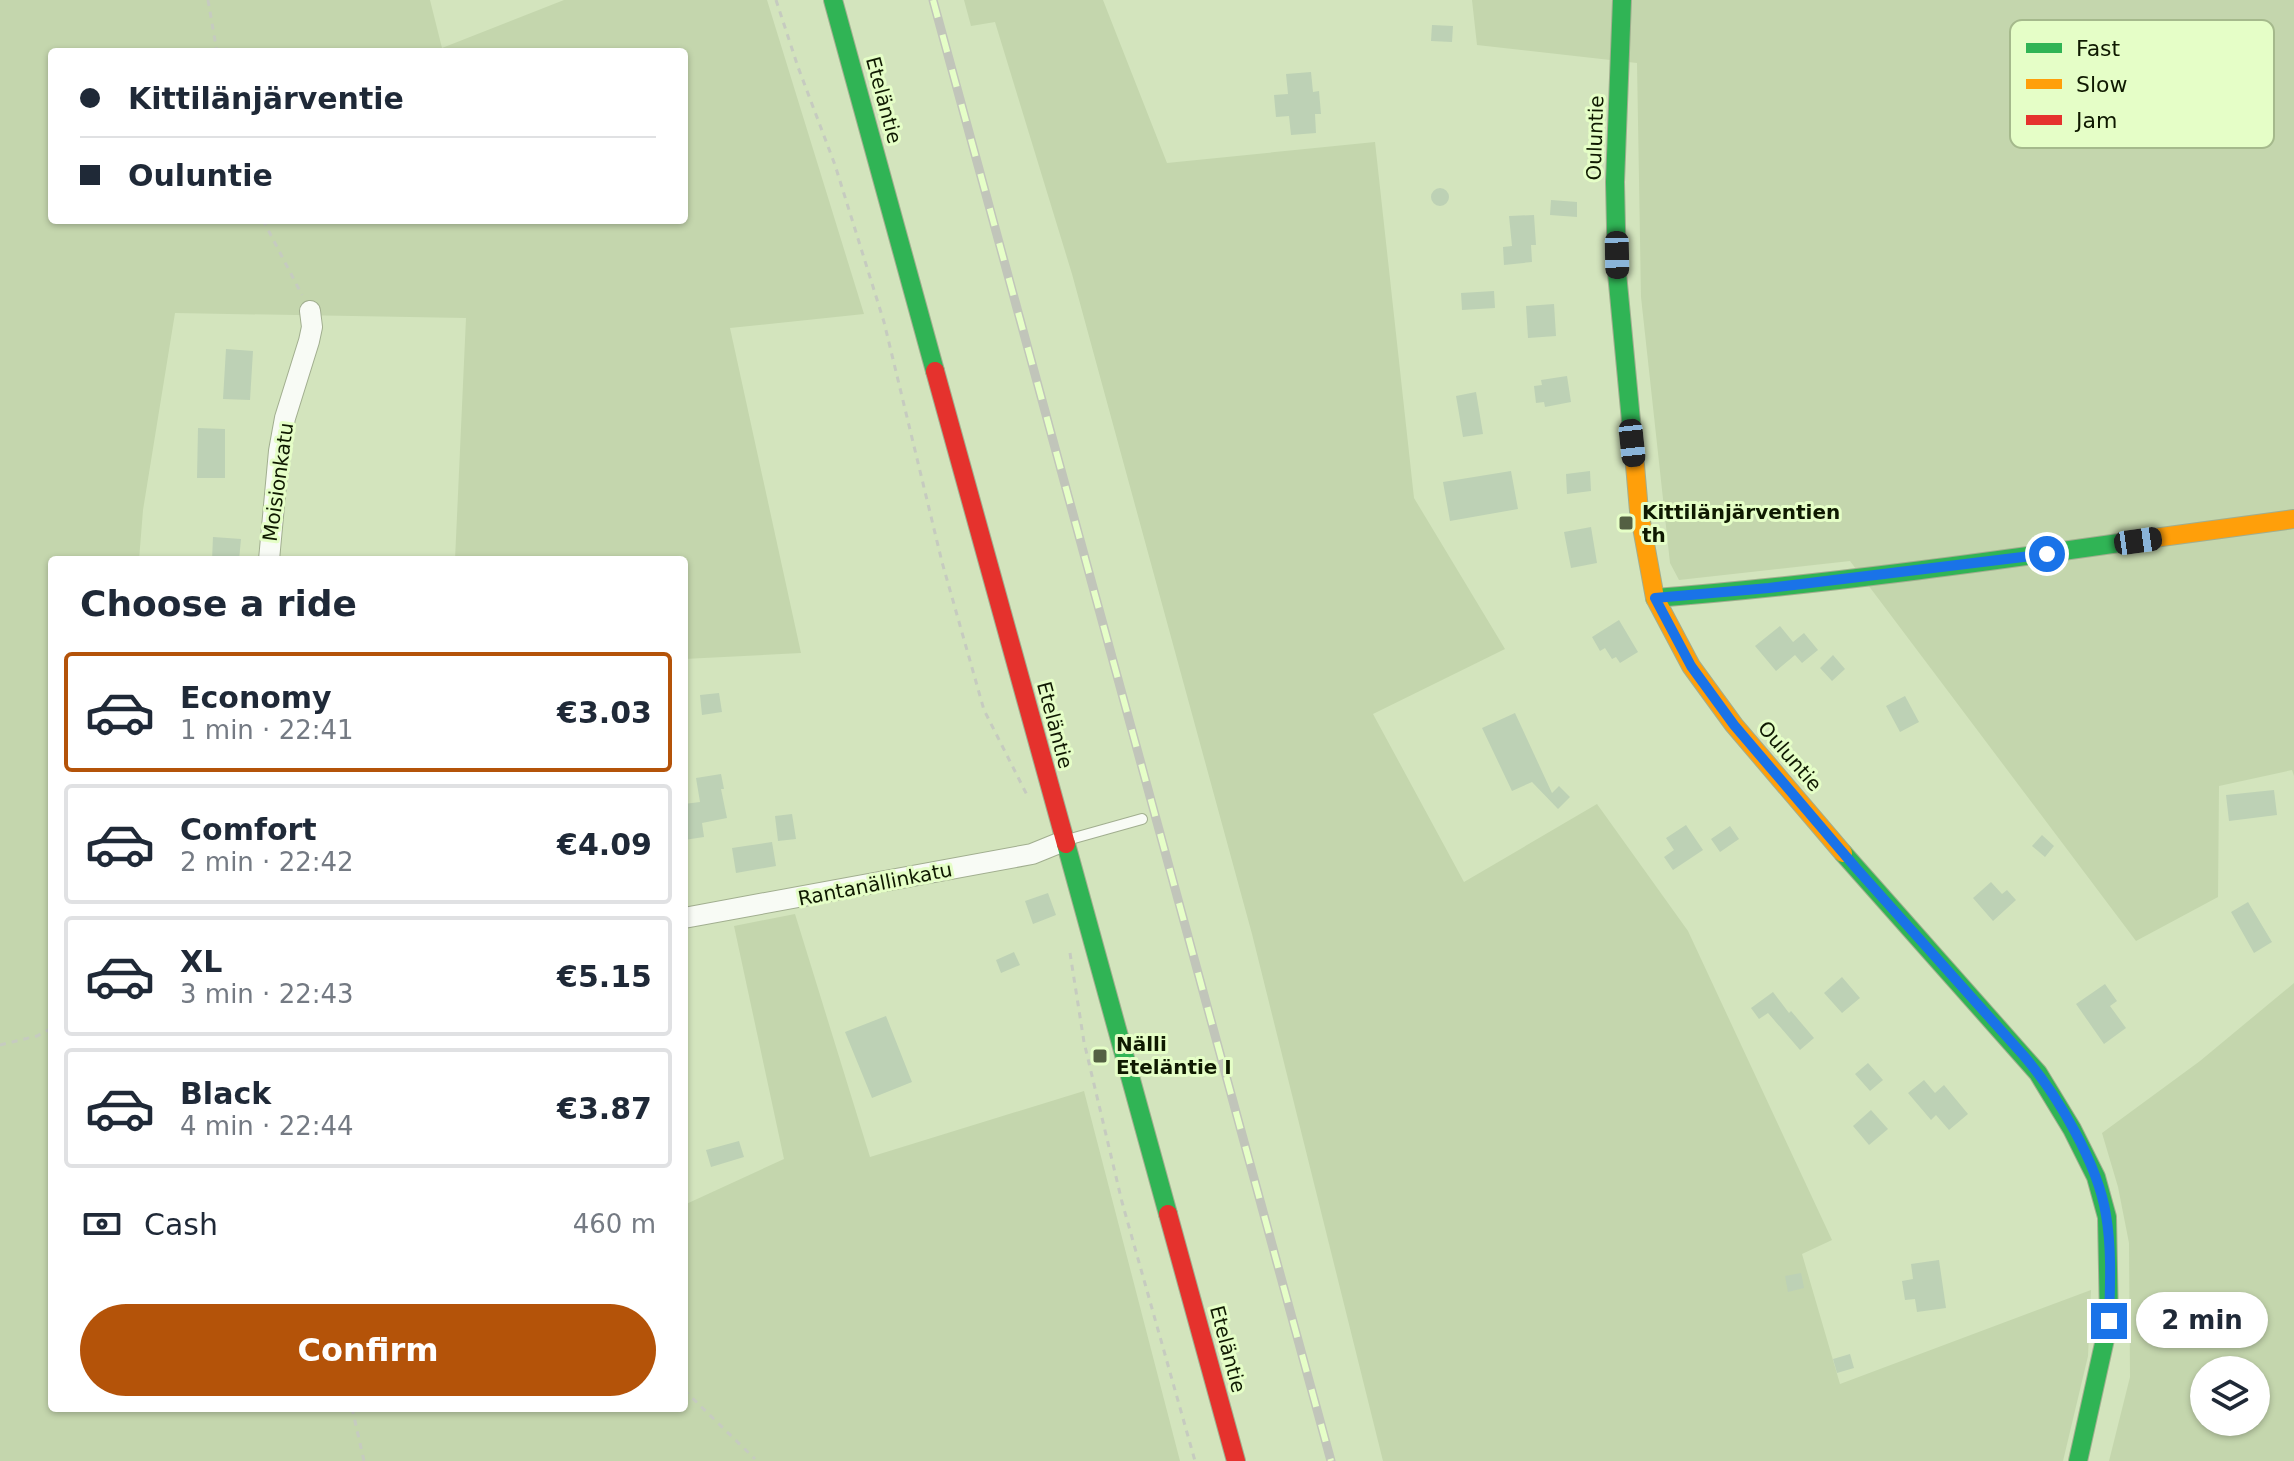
<!DOCTYPE html>
<html lang="en">
<head>
<meta charset="utf-8">
<style>
	body { margin:0; font-family:"DejaVu Sans",sans-serif; background:#f6f6f7; color:#1f2937; height:100vh; display:flex; flex-direction:column; font-size:30px; white-space:nowrap }
	* { box-sizing:border-box; margin:0 }
	p { font-size:26px; color:#747a83 }
	.icon { flex:none; width:44px; height:44px; fill:none; stroke:currentColor; stroke-width:2; stroke-linecap:round; stroke-linejoin:round }
	.map { position:relative; flex:1; overflow:hidden }
	.side { position:absolute; left:48px; top:556px; width:640px; height:856px; display:flex; flex-direction:column; background:#fff; border-radius:8px; box-shadow:0 2px 6px #0004 }
	.side>* { flex:none }
	.top-card { position:absolute; left:48px; top:48px; width:640px; height:176px; border-radius:8px; box-shadow:0 2px 6px #0004; display:grid; align-content:center; height:176px; padding:0 32px; background:#fff }
	.fabs { position:absolute; left:2190px; top:1356px; display:grid; gap:16px }
	.fabs a { display:grid; place-items:center; width:80px; height:80px; border-radius:50%; background:#fff; box-shadow:0 2px 6px #0004; font-size:40px }
	.end { position:absolute; width:36px; height:36px; margin:-18px; border:10px solid #1a73e8; background:#fff; box-shadow:0 0 0 4px #fff }
	.from { border-radius:50% }
	.bubble { position:absolute; height:56px; border-radius:28px; background:#fff; box-shadow:0 2px 6px #0004; font-size:26px; font-weight:700; line-height:56px; text-align:center }
	.car { position:absolute; width:24px; height:48px; margin:-24px -12px; border-radius:10px; box-shadow:0 0 6px 2px #0007; background:linear-gradient(#222 24%,#8ab4d8 0 40%,#222 0 76%,#8ab4d8 0 86%,#222 0) }
	.top-card b { display:flex; align-items:center; gap:28px; height:76px; font-size:30px }
	.top-card b+b { border-top:2px solid #e0e1e3 }
	.top-card i { width:20px; height:20px; background:#1f2937 }
	ul { padding:0; list-style:none }
	li { display:flex; align-items:center; gap:24px; height:120px; margin:0 16px 12px; padding:0 16px; border:4px solid #e0e1e3; border-radius:8px }
	li div { flex:1 }
	li b { display:block; font-size:30px }
	li em { font-style:normal; font-weight:700 }
	li.selected { border-color:#b45309 }
	li>.icon { width:72px; height:72px; stroke-width:1.5 }
	h2 { padding:0 32px; font-size:36px; line-height:96px }
	.pay { display:flex; align-items:center; gap:20px; height:88px; padding:0 32px; font-size:30px }
	.pay p { margin-inline-start:auto }
	.cta { display:flex; gap:16px; margin-top:auto; padding:16px 32px }
	.cta a { flex:1; height:92px; border-radius:48px; background:#b45309; color:#fff; font-size:32px; font-weight:700; line-height:92px; text-align:center }
	.map>svg:first-child { display:block }
</style>
</head>
<body>
<div class="map">
<svg width="2294" height="1461" viewBox="0 0 2294 1461">
	<rect width="100%" height="100%" fill="#d3e4bd"/>
	<path fill="#c4d6ad" fill-rule="evenodd" d="M0,0H430L442,48L564,0H767L864,314L730,328L801,653L684,659V560H455L466,318L175,313L143,510L139,560H52V1408H684V1205L784,1159L734,926L795,914L870,1157L1084,1091L1180,1461H0ZM52,52H684V220H52Z
		M964,0H1103L1167,163L1375,142L1414,498L1505,649L1373,714L1464,882L1597,804L1688,931L1832,1240L1802,1254L1840,1384L2091,1290L2088,1356L2063,1461H1383L1252,934L1072,274L995,22L971,26Z
		M1472,0H2294V776L2292,770L2219,786L2218,897L2136,941L1850,561L1679,580L1670,563L1641,297L1637,63L1477,45Z
		M2294,983V1461H2109L2130,1377L2129,1243L2118,1187L2102,1133L2200,1061ZM2204,1370H2256V1422H2204Z"/>
	<path fill="#bdd1b5" d="M1432,25L1453,26L1452,42L1431,41Z
		M1311,72L1313,92L1319,91L1321,114H1315L1316,133L1291,135L1289,116L1276,117L1274,95L1288,94L1286,74Z
		M1431 197a9 9 0 1 1 18 0a9 9 0 1 1-18 0Z
		M1551,200L1577,202V217L1550,215Z
		M1534,215L1536,245H1531L1532,262L1504,265L1503,247L1512,246L1509,216Z
		M1494,291L1495,308L1462,310L1461,293Z
		M1554,304L1556,336L1528,338L1526,306Z
		M226,349L253,351L250,400L223,399Z
		M1567,376L1571,402L1545,407L1544,402L1536,403L1534,386L1542,385L1541,380Z
		M1476,392L1483,434L1463,437L1456,396Z
		M198,428L225,429V478H197Z
		M1511,471L1518,509L1450,521L1443,482Z
		M1590,471L1591,491L1567,494L1566,474Z
		M1591,527L1597,563L1571,568L1564,532Z
		M213,537L241,539L239,560H212Z
		M1619,620L1638,652L1620,663L1616,657L1612,659L1605,648L1600,651L1592,637Z
		M1780,626L1793,642L1804,633L1818,650L1802,663L1795,655L1776,671L1755,646Z
		M1833,655L1845,669L1832,681L1820,668Z
		M719,693L722,712L702,715L700,695Z
		M1905,696L1919,722L1900,732L1886,706Z
		M1515,713L1552,793L1559,786L1570,797L1558,809L1532,782L1512,791L1482,728Z
		M721,774L724,789H721L727,818L702,823L704,837L684,840V804L700,802L696,778Z
		M2274,790L2277,815L2229,821L2226,795Z
		M792,814L796,839L778,841L775,816Z
		M1686,825L1703,850L1673,870L1664,857L1674,850L1666,838Z
		M1730,826L1739,839L1720,852L1711,839Z
		M2042,835L2054,846L2045,857L2032,846Z
		M772,842L776,866L736,873L732,848Z
		M1991,882L2002,894L2007,890L2016,900L1993,921L1973,898Z
		M1048,893L1056,915L1033,924L1025,901Z
		M2248,902L2272,942L2254,953L2231,912Z
		M1014,952L1020,965L1001,973L996,960Z
		M1842,977L1860,998L1842,1013L1824,993Z
		M2105,984L2117,1001L2110,1006L2126,1028L2104,1044L2076,1004Z
		M1773,992L1789,1013L1791,1011L1814,1038L1800,1050L1768,1013L1759,1019L1751,1008Z
		M886,1016L912,1082L872,1098L845,1032Z
		M1868,1063L1883,1080L1870,1091L1855,1074Z
		M1924,1080L1935,1093L1944,1085L1968,1114L1949,1130L1936,1115L1931,1120L1908,1093Z
		M1871,1110L1888,1129L1869,1145L1853,1126Z
		M739,1141L744,1157L711,1167L706,1150Z
		M1939,1260L1946,1308L1917,1312L1915,1299L1905,1300L1902,1281L1913,1279L1911,1264Z
		M1801,1273L1804,1288L1788,1292L1785,1276Z
		M1850,1354L1854,1368L1837,1373L1833,1359Z"/>
	<g fill="none" stroke-linecap="round" stroke-linejoin="round">
		<defs>
			<path id="lane" d="M1067,840L1142,819"/>
			<path id="street" d="M269,560L279,451L285,418L309,341L312,327L310,311
				M684,918L1032,854L1064,841"/>
			<path id="fast" d="M833,0L935,371
				M1622,0L1615,182L1617,273L1633,442
				M1655,598C1822,585 1988,562 2154,538
				M1066,844L1168,1214
				M1843,853L2038,1073L2072,1129L2096,1177L2107,1217L2109,1321L2078,1461"/>
			<path id="slow" d="M1633,442L1639,511L1655,598L1691,666L1734,725L1843,853
				M2154,538L2294,519"/>
			<path id="jam" d="M935,371L1066,844
				M1168,1214L1236,1461"/>
		</defs>
		<use href="#lane" stroke="#a1ae8f" stroke-width="12"/>
		<use href="#street" stroke="#a1ae8f" stroke-width="22"/>
		<use href="#fast" stroke="#a1ae8f" stroke-width="20"/>
		<use href="#slow" stroke="#a1ae8f" stroke-width="20"/>
		<use href="#jam" stroke="#a1ae8f" stroke-width="20"/>
		<path stroke="#c6cbc0" stroke-width="3" stroke-dasharray="6 6" stroke-linecap="butt" d="M208,0L217,52
			M776,0L798,67L835,165L884,322L942,562L984,710L1027,795
			M263,220L302,295
			M1070,953L1084,1042L1122,1202L1195,1461
			M0,1045L37,1036L52,1028
			M684,1390L755,1459
			M352,1408L364,1461"/>
		<use href="#lane" stroke="#f8fbf5" stroke-width="10"/>
		<use href="#street" stroke="#f8fbf5" stroke-width="20"/>
		<use href="#fast" stroke="#30b455" stroke-width="18"/>
		<use href="#slow" stroke="#ff9f0a" stroke-width="18"/>
		<use href="#jam" stroke="#e5322d" stroke-width="18"/>
		<defs>
			<path id="rail" d="M933,0L1331,1461"/>
		</defs>
		<use href="#rail" stroke="#c1c5ba" stroke-width="9"/>
		<use href="#rail" stroke="#e5fec7" stroke-width="6" stroke-dasharray="18" stroke-linecap="butt"/>
	</g>
	<g fill="none" stroke-linecap="round" stroke-linejoin="round">
		<path stroke="#1a73e8" stroke-width="10" d="M2047,554L1769,588L1655,598L1691,666L1734,725L1856,868L2024,1056C2058,1096 2098,1164 2106,1215C2112,1250 2110,1286 2109,1321"/>
	</g>
	<g fill="#546043" stroke="#e5fec7" stroke-width="3">
		<rect x="1618" y="515" width="16" height="16" rx="4"/>
		<rect x="1092" y="1048" width="16" height="16" rx="4"/>
	</g>
	<g text-anchor="middle" dominant-baseline="central" stroke-width="6" stroke-linejoin="round" paint-order="stroke">
		<g font-size="20" fill="#0f1901" stroke="#e5fec7">
			<text transform="translate(884 100) rotate(75)">Eteläntie</text>
			<text transform="translate(1595 138) rotate(-88)">Ouluntie</text>
			<text transform="translate(278 482) rotate(-82)">Moisionkatu</text>
			<text transform="translate(1055 725) rotate(75)">Eteläntie</text>
			<text transform="translate(1790 756) rotate(49)">Ouluntie</text>
			<text transform="translate(875 884) rotate(-11)">Rantanällinkatu</text>
			<text transform="translate(1228 1349) rotate(75)">Eteläntie</text>
		</g>
		<g font-size="20" font-weight="bold" fill="#0f1901" stroke="#e5fec7" text-anchor="start">
			<text x="1642" y="512">Kittilänjärventien<tspan x="1642" dy="23">th</tspan></text>
			<text x="1116" y="1044">Nälli<tspan x="1116" dy="23">Eteläntie I</tspan></text>
		</g>
	</g>
	<rect x="2010" y="20" width="264" height="128" rx="12" fill="#e5fec7" stroke="#a5b98c" stroke-width="2"/>
	<rect x="2026" y="43" width="36" height="10" fill="#30b455"/>
	<rect x="2026" y="79" width="36" height="10" fill="#ff9f0a"/>
	<rect x="2026" y="115" width="36" height="10" fill="#e5322d"/>
	<g font-size="22" fill="#0f1901">
		<text x="2076" y="56">Fast</text>
		<text x="2076" y="92">Slow</text>
		<text x="2076" y="128">Jam</text>
	</g>
</svg>
<div class="fabs">
<a><svg class="icon" aria-label="layers" viewBox="0 0 24 24"><path d="M12 4l9 5-9 5-9-5zM3 14l9 5 9-5"/></svg></a>
</div>
<i class="end from" style="left:2047px;top:554px"></i>
<i class="end" style="left:2109px;top:1321px"></i>
<div class="bubble" style="left:2136px;top:1292px;width:132px">2 min</div>
<i class="car" style="left:1617px;top:255px;rotate:179deg"></i>
<i class="car" style="left:1632px;top:443px;rotate:174deg"></i>
<i class="car" style="left:2138px;top:541px;rotate:82deg"></i>
<div class="top-card">
<b><i class="from"></i>Kittilänjärventie</b>
<b><i></i>Ouluntie</b>
</div>
<section class="side">
<h2>Choose a ride</h2>
<ul>
<li class="selected"><svg class="icon" aria-label="car" viewBox="0 0 24 24"><path d="M5 17H2v-5l4-1 3-4h7l3 4 3 1v5h-3M9 17h6M6 11h13"/><circle cx="7" cy="17" r="2"/><circle cx="17" cy="17" r="2"/></svg><div><b>Economy</b><p>1 min · 22:41</p></div><em>€3.03</em></li>
<li><svg class="icon" aria-label="car" viewBox="0 0 24 24"><path d="M5 17H2v-5l4-1 3-4h7l3 4 3 1v5h-3M9 17h6M6 11h13"/><circle cx="7" cy="17" r="2"/><circle cx="17" cy="17" r="2"/></svg><div><b>Comfort</b><p>2 min · 22:42</p></div><em>€4.09</em></li>
<li><svg class="icon" aria-label="car" viewBox="0 0 24 24"><path d="M5 17H2v-5l4-1 3-4h7l3 4 3 1v5h-3M9 17h6M6 11h13"/><circle cx="7" cy="17" r="2"/><circle cx="17" cy="17" r="2"/></svg><div><b>XL</b><p>3 min · 22:43</p></div><em>€5.15</em></li>
<li><svg class="icon" aria-label="car" viewBox="0 0 24 24"><path d="M5 17H2v-5l4-1 3-4h7l3 4 3 1v5h-3M9 17h6M6 11h13"/><circle cx="7" cy="17" r="2"/><circle cx="17" cy="17" r="2"/></svg><div><b>Black</b><p>4 min · 22:44</p></div><em>€3.87</em></li>
</ul>
<div class="pay"><svg class="icon" aria-label="cash" viewBox="0 0 24 24"><path d="M3 7h18v10H3z"/><circle cx="12" cy="12" r="2"/></svg>Cash<p>460 m</p></div>
<div class="cta"><a>Confirm</a></div>
</section>
</div>
</body>
</html>
